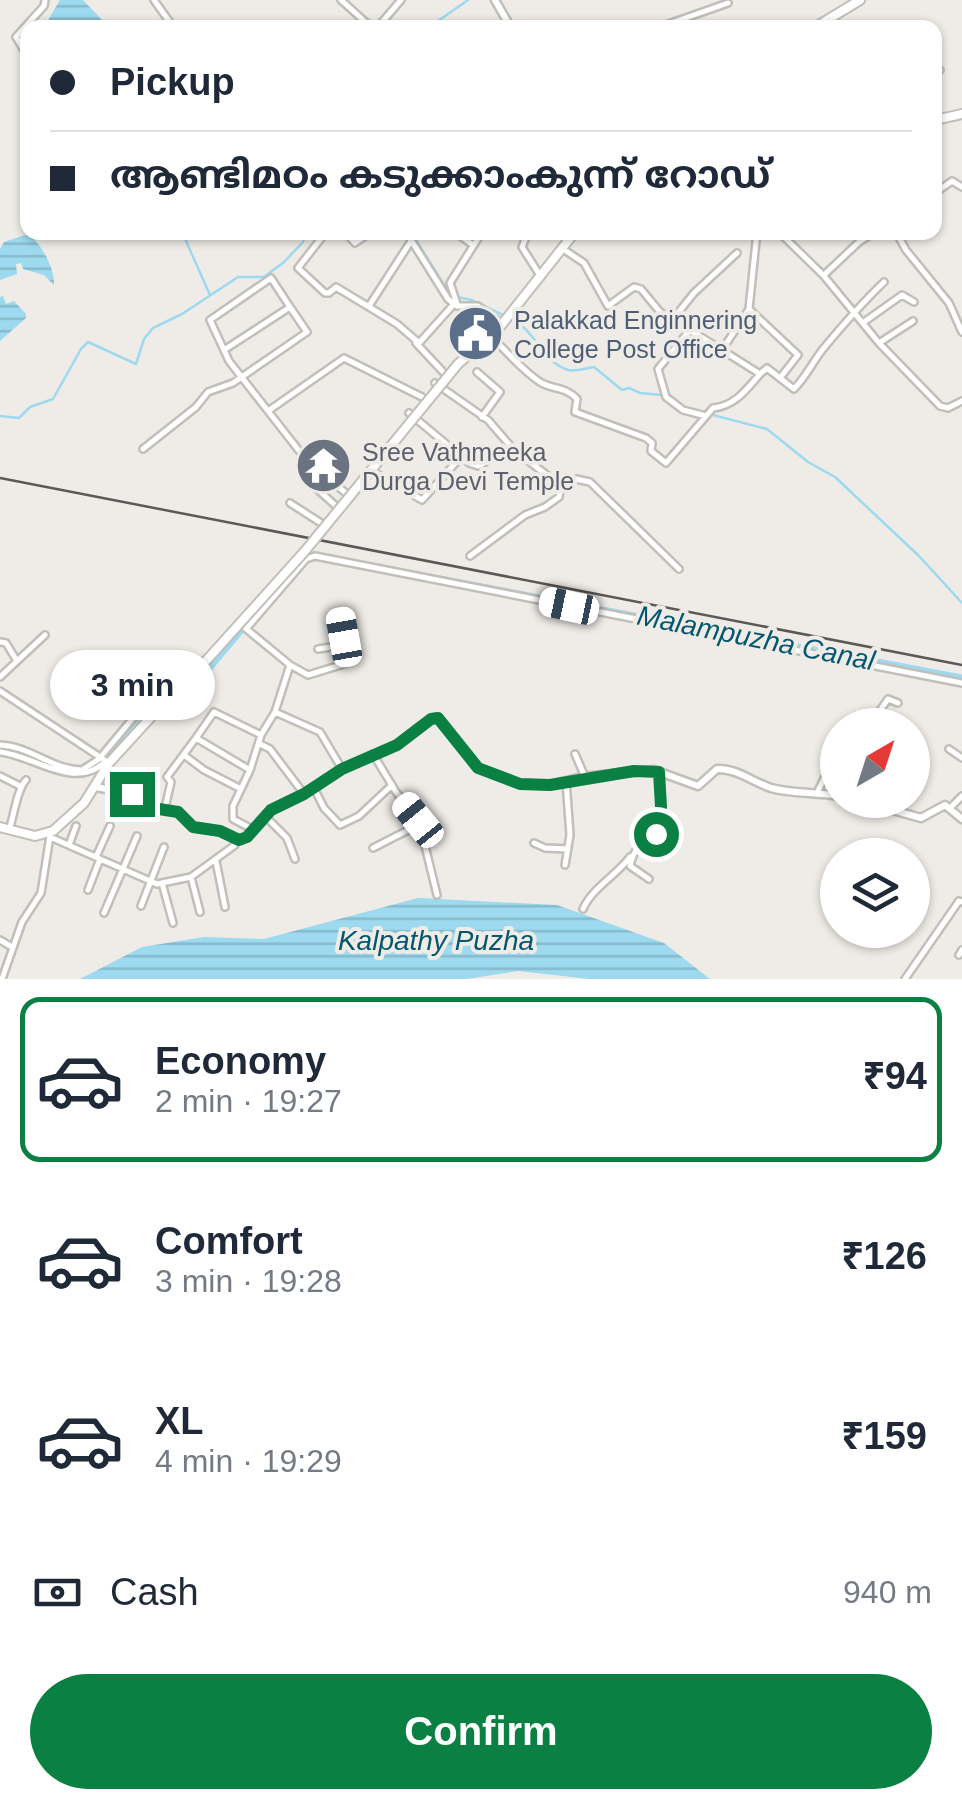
<!DOCTYPE html>
<html lang="en">
<head>
<meta charset="utf-8">
<style>
	body { margin:0; font-family:Arial,"Noto Sans Malayalam",sans-serif; background:#f2f2f3; color:#1f2937; height:100vh; display:flex; flex-direction:column; font-size:38px; white-space:nowrap }
	* { box-sizing:border-box; margin:0 }
	p { font-size:32px; color:#747a83 }
	.icon { flex:none; width:55px; height:55px; fill:none; stroke:currentColor; stroke-width:2; stroke-linecap:round; stroke-linejoin:round }
	.map { position:relative; height:979px; overflow:hidden }
	.side { display:flex; flex-direction:column; background:#fff; flex:1 }
	.side>* { flex:none }
	.guide { position:absolute; left:20px; top:20px; width:922px; height:220px; border-radius:20px; box-shadow:0 2px 8px #0004; display:grid; align-content:center; height:220px; padding:0 30px; background:#fff }
	.needle { width:65px; rotate:39deg }
	.controls { position:absolute; left:820px; top:708px; display:grid; gap:20px }
	.controls a { display:grid; place-items:center; width:110px; height:110px; border-radius:50%; background:#fff; box-shadow:0 2px 8px #0004; font-size:50px }
	.end { position:absolute; width:45px; height:45px; margin:-22px; border:12px solid #0b8043; background:#fff; box-shadow:0 0 0 5px #fff }
	.from { border-radius:50% }
	.bubble { position:absolute; height:70px; border-radius:35px; background:#fff; box-shadow:0 2px 8px #0004; font-size:32px; font-weight:700; line-height:70px; text-align:center }
	.car { position:absolute; width:30px; height:60px; margin:-30px -15px; border-radius:12px; box-shadow:0 0 8px 2px #0007; background:linear-gradient(#fff 24%,#345 0 40%,#fff 0 76%,#345 0 86%,#fff 0) }
	.guide b { display:flex; align-items:center; gap:35px; height:95px; font-size:38px }
	.guide b+b { border-top:2px solid #e0e1e3 }
	.guide i { width:25px; height:25px; background:#1f2937 }
	ul { padding:18px 0 0; list-style:none }
	li { display:flex; align-items:center; gap:30px; height:165px; margin:0 20px 15px; padding:0 10px; border:5px solid transparent; border-radius:20px }
	li div { flex:1 }
	li b { display:block; font-size:38px }
	li em { font-style:normal; font-weight:700 }
	li.selected { border-color:#0b8043 }
	li>.icon { width:90px; height:90px; stroke-width:1.5 }
	.pay { display:flex; align-items:center; gap:25px; height:110px; padding:0 30px; font-size:38px }
	.pay p { margin-inline-start:auto }
	.cta { display:flex; gap:20px; margin-top:auto; padding:20px 30px }
	.cta a { flex:1; height:115px; border-radius:60px; background:#0b8043; color:#fff; font-size:40px; font-weight:700; line-height:115px; text-align:center }
	.map>svg:first-child { display:block }
</style>
</head>
<body>
<div class="map">
<svg width="962" height="979" viewBox="0 0 962 979">
	<defs>
		<pattern id="water-rules" width="6" height="5" patternUnits="userSpaceOnUse" patternTransform="scale(2.5)"><rect width="6" height="5" fill="#9dd9ef"/><path d="M0 2.5h6" fill="none" stroke="#87bacd"/></pattern>
	</defs>
	<rect width="100%" height="100%" fill="#efece7"/>
	<path fill="url(#water-rules)" d="M60,0H83L102,20V27H44Z
		M28,234C42,244 55,269 54,285L44,275L23,269L21,263L16,264L17,274L0,280V249L4,242Z
		M3,296L6,304L14,301L26,314V318L0,341V297Z
		M418,898L557,905L664,943L710,979H589L518,971L467,979H80L142,947L204,937L264,939Z"/>
	<g fill="none" stroke-linecap="round" stroke-linejoin="round">
		<path stroke="#9dd9ef" stroke-width="2.5" d="M428,28L468,0
			M182,232L210,295
			M411,232L451,296L472,300L505,316
			M512,319C536,331 542,362 568,370C576,372 586,368 594,367L622,390L629,388L640,393L662,395
			M669,397L687,409
			M709,414L767,429L808,462L835,477L919,556L962,603
			M0,416L19,418L30,407L53,399L81,349L88,342L136,364L144,339L153,328L182,314L238,277H264L284,262L303,242L306,232"/>
		<path stroke="#9dd9ef" stroke-width="5" d="M315,555L343,559
			M418,574L962,677
			M0,748L27,753
			M101,763L150,703L165,711L169,710L197,684L246,626"/>
		<defs>
			<path id="minor" d="M154,0L174,28
				M341,0L372,28
				M377,28L401,0
				M657,28L728,3
				M28,57L16,37L44,6L45,0
				M935,74L940,70
				M935,193L952,181L962,187
				M326,232L298,268L325,293H329L336,287L397,324L419,343L454,304
				M345,232L355,243L371,232
				M406,232L448,299L457,306H478L502,324
				M455,232L473,245
				M528,232L522,247L541,277
				M779,232L824,276L879,343L940,406L948,408L962,401
				M896,232L906,250L949,303L962,332
				M563,249L584,263L608,306L634,287L641,289L660,312L722,350L749,309L757,232
				M824,275L859,242L875,232
				M457,304L450,283L482,232
				M369,306L411,241
				M290,307L271,278L210,320L229,361L268,411L344,358L422,397
				M749,309L798,355L780,378
				M673,319L694,293L737,253
				M864,322L902,295L914,302
				M689,331L658,369L666,397L683,410L706,416
				M491,336C506,351 522,370 540,382C553,390 565,386 577,399L575,412L646,438L652,443L651,451L666,463L713,408C735,406 746,390 760,374
				M416,343L445,374
				M879,343L913,321
				M722,350L760,374L767,368L794,389C806,377 812,363 823,349C842,326 862,303 884,282
				M477,372L500,392L482,417
				M435,383L488,420L513,449L561,486L576,479L590,482L679,569
				M268,411L311,466L316,488L336,506
				M409,413L469,463L478,466C490,462 497,447 511,449
				M143,449L196,407L208,392L233,383L307,332L290,307L224,350
				M320,450L334,467L335,484L347,494
				M372,471L422,500L460,458
				M290,503L321,523
				M470,556L525,515L545,507L559,497L561,486
				M339,613L344,645
				M244,627L290,665L308,675L344,664V645L318,649
				M246,629L306,559L315,556L962,683
				M0,642L6,643L17,661
				M68,675L73,663C102,668 134,672 153,698
				M0,677L45,635
				M0,691L109,763
				M275,712L320,732L342,769
				M870,725L888,699L898,703
				M260,744L270,749L304,794
				M0,745C30,746 53,770 82,770L99,759L148,700L153,698L162,705
				M949,749L962,758
				M0,752C35,756 73,790 104,763
				M373,754L396,792L419,821L437,895
				M575,754L585,777
				M184,755L204,770L241,789
				M250,770L196,738L214,712L261,735
				M0,776L20,786
				M314,788L324,808L340,825L359,816L392,785
				M817,793L833,760L838,759
				M165,808L171,782L167,777L196,738
				M950,808L962,796
				M265,816L287,838L295,859
				M9,830C14,816 17,789 26,780
				M254,830L233,819V806L250,770L261,735L275,712L290,665
				M50,837L157,884L191,877L235,845
				M534,843L545,848L568,849
				M69,845L76,826
				M373,848L420,824
				M96,857L110,826
				M216,861L225,907
				M565,865L570,835L566,781
				M191,877L200,912
				M649,879L630,866C633,850 643,839 657,833L656,821L661,807L659,772
				M162,883L173,923
				M88,890L100,859
				M141,906L164,847
				M583,909C592,888 616,876 630,857
				M104,913L137,836
				M0,940L12,947
				M959,955L962,950
				M2,979L22,922L41,893L50,836
				M905,979L959,901L962,902"/>
			<path id="tertiary" d="M495,0L511,28
				M96,787L132,794L146,807L179,812L193,827L220,831L239,840L247,837L271,810L304,794L342,769L397,745L431,719L438,718L478,768L520,784L550,785L582,777L654,770L698,786L717,769C736,768 753,782 771,788C793,794 815,792 838,796
				M857,800L921,818L945,805L962,819"/>
			<path id="secondary" d="M814,28L860,0
				M935,120L962,114
				M458,364L499,328L575,232
				M0,827L35,836L53,831L84,803L109,763L162,705"/>
		</defs>
		<use href="#minor" stroke="#c1bfb9" stroke-width="10"/>
		<use href="#tertiary" stroke="#c1bfb9" stroke-width="11"/>
		<use href="#secondary" stroke="#c1bfb9" stroke-width="12"/>
		<use href="#minor" stroke="#fff" stroke-width="5"/>
		<use href="#tertiary" stroke="#fff" stroke-width="6"/>
		<use href="#secondary" stroke="#fff" stroke-width="8"/>
		<path stroke="#5b5957" stroke-width="2.5" d="M0,478L962,665"/>
		<defs>
			<path id="secondary-bridge" d="M205,662L305,551L458,364"/>
		</defs>
		<use href="#secondary-bridge" stroke="#c1bfb9" stroke-width="12" stroke-linecap="butt"/>
		<use href="#secondary-bridge" stroke="#fff" stroke-width="8"/>
	</g>
	<g fill="none" stroke-linecap="round" stroke-linejoin="round">
		<path stroke="#0b8043" stroke-width="12" d="M132,794L146,807L178,812L193,827L220,831L239,840L247,837L271,810L304,794L342,769L397,745L431,719L438,718L478,768L520,784L550,785L634,771L659,772L661,807L656,834"/>
	</g>
	<defs>
		<symbol id="civic-disc" viewBox="-11 -11 22 22"><circle r="9.5" fill="#5c6f8a" stroke="#efece7"/><path d="M-.6-6.5H3V-4.5H.6V-3L4-1V1h2V6H-6V1h2V-1L-.6-3ZM-1.2 2.5V6h2.4V2.5Z" fill="#fff"/></symbol>
		<symbol id="temple-disc" viewBox="-11 -11 22 22"><circle r="9.5" fill="#6b7280" stroke="#efece7"/><path d="M0-6L5-2H3V0L6.5 2.5H4V6H1.5V3h-3V6H-4V2.5H-6.5L-3 0V-2H-5Z" fill="#fff"/></symbol>
	</defs>
	<g fill-rule="evenodd">
		<use href="#civic-disc" x="444" y="302" width="63" height="63"/>
		<use href="#temple-disc" x="292" y="434" width="63" height="63"/>
	</g>
	<g text-anchor="middle" dominant-baseline="central" stroke-width="8" stroke-linejoin="round" paint-order="stroke">
		<g font-size="25" fill="#4e5e75" stroke="#efece7" text-anchor="start">
			<text x="514" y="320">Palakkad Enginnering<tspan x="514" dy="29">College Post Office</tspan></text>
		</g>
		<g font-size="25" fill="#5b616d" stroke="#efece7" text-anchor="start">
			<text x="362" y="452">Sree Vathmeeka<tspan x="362" dy="29">Durga Devi Temple</tspan></text>
		</g>
		<g font-size="28" font-style="italic" fill="#03586f" stroke="#efece7">
			<text transform="translate(756 638) rotate(11)">Malampuzha Canal</text>
			<text x="436" y="940">Kalpathy Puzha</text>
		</g>
	</g>
</svg>
<div class="controls">
<a><svg class="needle" viewBox="-14 -14 28 28"><path d="M0-13l5 13h-10z" fill="#e53935"/><path d="M0 13l5-13h-10z" fill="#747a83"/></svg></a>
<a><svg class="icon" aria-label="layers" viewBox="0 0 24 24"><path d="M12 4l9 5-9 5-9-5zM3 14l9 5 9-5"/></svg></a>
</div>
<i class="end from" style="left:656px;top:834px"></i>
<i class="end" style="left:132px;top:794px"></i>
<div class="bubble" style="left:50px;top:650px;width:165px">3 min</div>
<i class="car" style="left:569px;top:606px;rotate:282deg"></i>
<i class="car" style="left:344px;top:637px;rotate:350deg"></i>
<i class="car" style="left:418px;top:820px;rotate:321deg"></i>
<div class="guide">
<b><i class="from"></i>Pickup</b>
<b><i></i>ആണ്ടിമഠം കടുക്കാംകുന്ന് റോഡ്</b>
</div>
</div>
<section class="side">
<ul>
<li class="selected"><svg class="icon" aria-label="car" viewBox="0 0 24 24"><path d="M5 17H2v-5l4-1 3-4h7l3 4 3 1v5h-3M9 17h6M6 11h13"/><circle cx="7" cy="17" r="2"/><circle cx="17" cy="17" r="2"/></svg><div><b>Economy</b><p>2 min · 19:27</p></div><em>₹94</em></li>
<li><svg class="icon" aria-label="car" viewBox="0 0 24 24"><path d="M5 17H2v-5l4-1 3-4h7l3 4 3 1v5h-3M9 17h6M6 11h13"/><circle cx="7" cy="17" r="2"/><circle cx="17" cy="17" r="2"/></svg><div><b>Comfort</b><p>3 min · 19:28</p></div><em>₹126</em></li>
<li><svg class="icon" aria-label="car" viewBox="0 0 24 24"><path d="M5 17H2v-5l4-1 3-4h7l3 4 3 1v5h-3M9 17h6M6 11h13"/><circle cx="7" cy="17" r="2"/><circle cx="17" cy="17" r="2"/></svg><div><b>XL</b><p>4 min · 19:29</p></div><em>₹159</em></li>
</ul>
<div class="pay"><svg class="icon" aria-label="cash" viewBox="0 0 24 24"><path d="M3 7h18v10H3z"/><circle cx="12" cy="12" r="2"/></svg>Cash<p>940 m</p></div>
<div class="cta"><a>Confirm</a></div>
</section>
</body>
</html>
